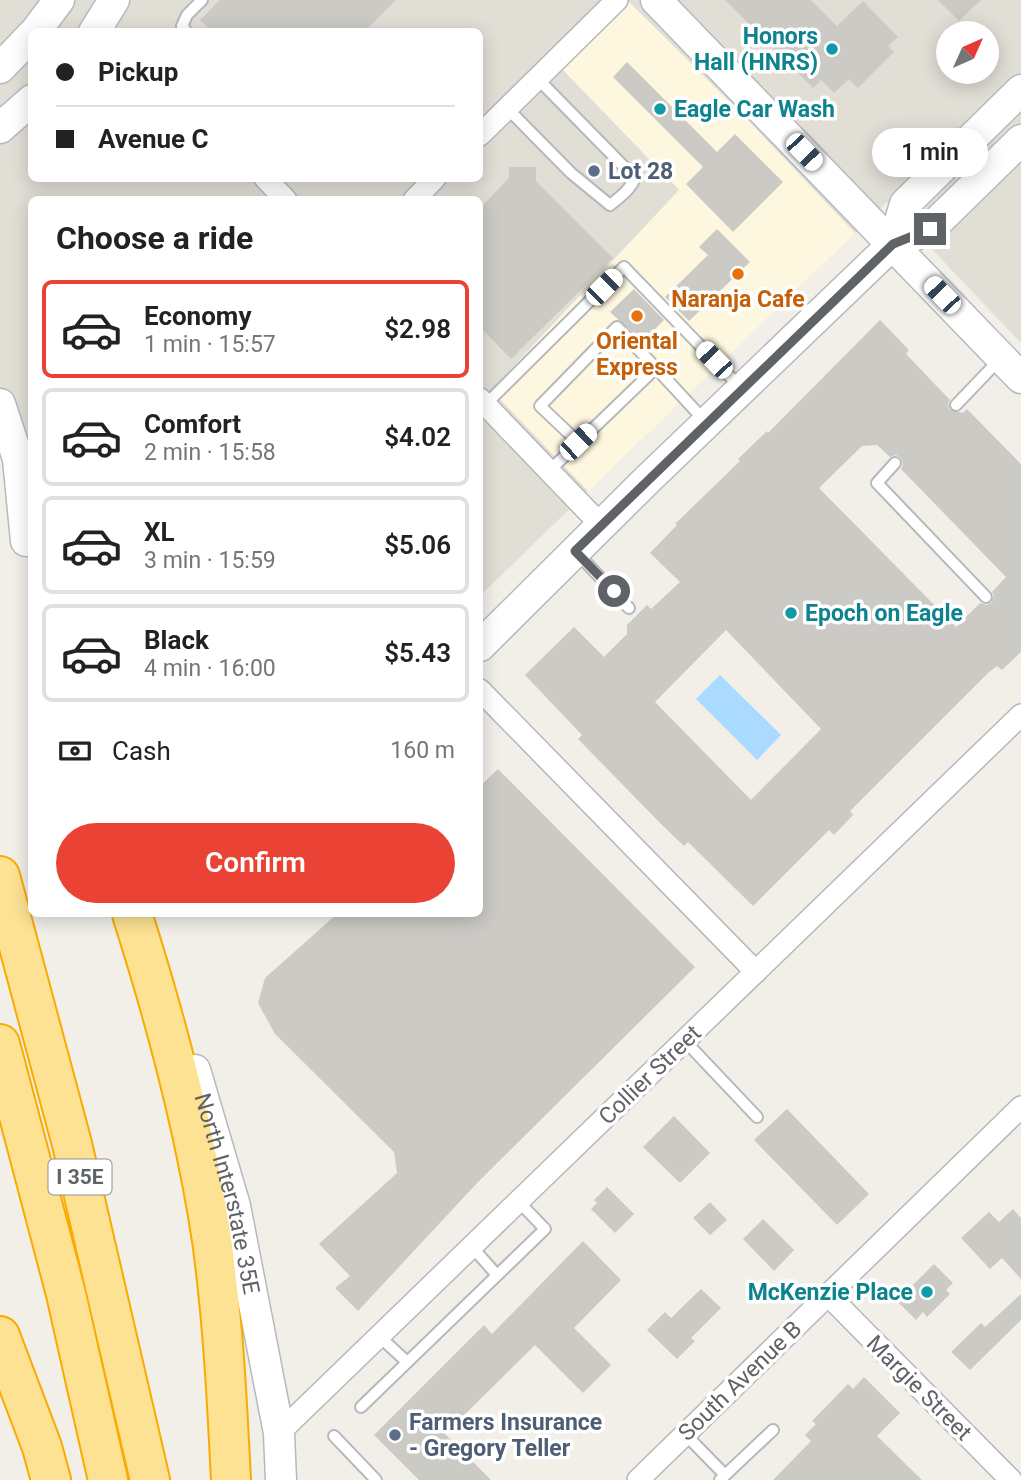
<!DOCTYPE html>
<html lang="en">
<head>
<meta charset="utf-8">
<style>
	body { margin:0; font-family:Roboto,sans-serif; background:#f2f2f2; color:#222; height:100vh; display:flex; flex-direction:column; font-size:26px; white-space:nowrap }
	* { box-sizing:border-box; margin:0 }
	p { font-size:23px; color:#767676 }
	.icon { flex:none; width:38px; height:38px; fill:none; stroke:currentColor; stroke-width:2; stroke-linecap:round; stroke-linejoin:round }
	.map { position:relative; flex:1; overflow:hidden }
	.sheet { position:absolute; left:28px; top:196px; width:455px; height:721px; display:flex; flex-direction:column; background:#fff; border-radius:10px; box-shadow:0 4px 18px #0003 }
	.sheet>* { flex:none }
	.hud { position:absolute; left:28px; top:28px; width:455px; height:154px; border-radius:10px; box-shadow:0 4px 18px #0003; display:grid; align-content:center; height:154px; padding:0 28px; background:#fff }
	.needle { width:46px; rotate:45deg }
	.controls { position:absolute; left:936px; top:21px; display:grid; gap:14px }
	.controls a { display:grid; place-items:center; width:63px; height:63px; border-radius:50%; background:#fff; box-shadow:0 4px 18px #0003; font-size:35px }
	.end { position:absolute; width:32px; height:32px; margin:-16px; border:9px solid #5f6368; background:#fff; box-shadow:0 0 0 4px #fff }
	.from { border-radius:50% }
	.bubble { position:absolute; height:49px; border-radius:24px; background:#fff; box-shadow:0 4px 18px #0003; font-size:23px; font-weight:600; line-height:49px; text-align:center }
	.car { position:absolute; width:21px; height:42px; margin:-21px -10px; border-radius:9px; box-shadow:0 0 5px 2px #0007; background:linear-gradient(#fff 24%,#345 0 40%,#fff 0 76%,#345 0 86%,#fff 0) }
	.hud b { display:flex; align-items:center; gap:24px; height:66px; font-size:26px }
	.hud b+b { border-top:2px solid #e0e0e0 }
	.hud i { width:18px; height:18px; background:#222 }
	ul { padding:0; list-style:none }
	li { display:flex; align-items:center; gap:21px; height:98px; margin:0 14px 10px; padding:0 14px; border:4px solid #e0e0e0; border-radius:10px }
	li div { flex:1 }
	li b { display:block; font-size:26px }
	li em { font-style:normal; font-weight:600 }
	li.current { border-color:#ea4335 }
	li>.icon { width:63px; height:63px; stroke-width:1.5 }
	h2 { padding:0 28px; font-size:32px; line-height:84px }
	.pay { display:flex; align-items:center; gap:18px; height:77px; padding:0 28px; font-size:26px }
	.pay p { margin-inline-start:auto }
	.cta { display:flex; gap:14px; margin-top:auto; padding:14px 28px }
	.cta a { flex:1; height:80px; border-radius:42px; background:#ea4335; color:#fff; font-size:28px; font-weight:600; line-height:80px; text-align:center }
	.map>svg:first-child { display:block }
</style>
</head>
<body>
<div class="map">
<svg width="1021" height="1480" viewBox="0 0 1021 1480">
	<rect width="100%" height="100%" fill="#f1efe8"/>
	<path fill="#fef7e0" d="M629,1L745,117L855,233L588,491L491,390L679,190L559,67Z"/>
	<path fill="#e1ded6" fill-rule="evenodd" d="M0,0H1021V343L887,202L855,233L745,117L629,2L560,67L679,190L491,390L588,491L480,596V200H32L31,506L0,410ZM32,32H480V178H32ZM948,33H987V72H948Z"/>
	<path fill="#aadaff" d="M720,675L781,735L757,760L696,699Z"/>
	<path fill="#cccac5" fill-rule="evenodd" d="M220,0H396L364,32H212L200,20Z
		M725,0H811L837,26L863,1L898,37L888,46L894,52L858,88L849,79L834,93L821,80L813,88Z
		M938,0H981L959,21Z
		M627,62L717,152L735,134L783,182L733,232L686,184L703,167L613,77Z
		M509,167H536V181L613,258L511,359L480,327V208L509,178Z
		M717,229L750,262L689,321L665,297L708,255L699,247Z
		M634,289L664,320L642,342L610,312Z
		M880,320L909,350L906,354L950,400L948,404L950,410L963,413L967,409L1021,464V652L1002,670L997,666L988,673L850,811L853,815L834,835L829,830L753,906L688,842L684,846L663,826L578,739L582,735L525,675L574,627L604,657L627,634V625L647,605L651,609L680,582L650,553L677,525L675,524L740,461L738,459L767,431L768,433ZM877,445L890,457L896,455L901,458L903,464L901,469L1006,577L992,592L994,596L992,602L987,605L980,603L956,627L819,488L862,446ZM726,630L821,729L751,800L655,702Z
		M498,769L695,967L478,1182L358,1311L335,1288L350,1276L319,1244L397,1173L394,1152L275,1034L258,1003L265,978L337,914H480V786Z
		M787,1109L869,1194L837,1225L754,1140Z
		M674,1116L710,1153L680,1183L643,1147Z
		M607,1187L634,1214L615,1233L591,1209L597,1203L594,1200Z
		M710,1202L727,1220L710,1235L693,1218Z
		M1013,1209L1021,1218V1279L1002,1258L990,1269L961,1238L989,1212L999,1222Z
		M763,1219L794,1250L774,1271L743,1239Z
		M583,1241L621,1280L574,1328L611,1365L583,1393L535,1345L445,1434L491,1480H419L374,1435L484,1325L492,1334Z
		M934,1264L953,1283L946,1290L950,1294L927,1317L923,1312L916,1320L897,1301Z
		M701,1289L721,1308L691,1338L695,1341L677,1359L647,1330L665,1312L671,1318Z
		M1021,1294V1320L970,1370L951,1352L981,1323L985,1327Z
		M864,1377L900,1413L877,1436L922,1480H773L811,1441L805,1435L816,1424L812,1421L848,1384L853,1389Z"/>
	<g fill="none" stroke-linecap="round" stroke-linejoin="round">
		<defs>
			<path id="lane" d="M187,32L182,26L187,15L202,0
				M507,108L571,173L610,205C620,197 630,190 635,178L537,78
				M485,405L624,267L741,388
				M956,405L999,360
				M578,442L540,406L617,327L656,368
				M895,463L877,483L986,597
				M549,471L656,368L705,421
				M577,553L629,608
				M685,1041L757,1117
				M472,1247L497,1275
				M380,1337L407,1362
				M361,1407L545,1229L519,1202
				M685,1434L725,1475
				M334,1436L376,1480
				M720,1480L773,1430"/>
			<path id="street" d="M480,135L617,0
				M265,178L286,200
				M414,200L435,178
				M480,399L601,525
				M480,690L756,972
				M828,1295L1011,1480
				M279,1433L1021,715
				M638,1480L1021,1107"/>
			<g id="secondary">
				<path d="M656,0L1021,378"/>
				<path d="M35,32L59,0"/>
				<path d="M94,32L114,0"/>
				<path d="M0,68L32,35"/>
				<path d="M0,128L32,100"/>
				<path d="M893,244L905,204L1021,90"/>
				<path d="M0,404L18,459L26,541"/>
				<path d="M480,646L646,481L893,244L930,229L1021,140"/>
				<path id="s1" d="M195,1070L235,1206L279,1433L281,1480"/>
			</g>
			<path id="highway" d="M0,876L72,1144L150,1480
				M132,914C166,1020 195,1129 212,1240C223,1320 227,1400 231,1480
				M0,1044L66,1294L108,1480
				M0,1336L42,1447L51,1480"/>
		</defs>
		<use href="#lane" stroke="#b5b8bc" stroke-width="14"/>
		<use href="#street" stroke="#b5b8bc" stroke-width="24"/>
		<use href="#secondary" stroke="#b6babf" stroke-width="33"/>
		<use href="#highway" stroke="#f9ab00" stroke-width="42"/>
		<use href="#lane" stroke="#fff" stroke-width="10"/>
		<use href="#street" stroke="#fff" stroke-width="21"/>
		<use href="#secondary" stroke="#fff" stroke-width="30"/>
		<use href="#highway" stroke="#fde293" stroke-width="38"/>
	</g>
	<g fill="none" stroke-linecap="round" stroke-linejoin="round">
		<path stroke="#5f6368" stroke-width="9" d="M614,591L575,551L893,244L930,229"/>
	</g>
	<g fill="#0f9aa8" stroke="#fff" stroke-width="2.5">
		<circle cx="832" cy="49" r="7"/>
		<circle cx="660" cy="109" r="7"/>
		<circle cx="791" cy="613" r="7"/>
		<circle cx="927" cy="1292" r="7"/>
	</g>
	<g fill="#5c6f8a" stroke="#fff" stroke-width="2.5">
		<circle cx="594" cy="171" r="7"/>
		<circle cx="395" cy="1435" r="7"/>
	</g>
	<g fill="#e8710a" stroke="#fff" stroke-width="2.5">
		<circle cx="738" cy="274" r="7"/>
		<circle cx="637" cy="316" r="7"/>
	</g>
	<g text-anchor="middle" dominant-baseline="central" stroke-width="7" stroke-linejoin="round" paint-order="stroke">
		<rect fill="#fff" stroke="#8f9295" stroke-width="2" x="48.5" y="1159.5" width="63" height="35" rx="5"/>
		<g font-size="21" font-weight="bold" fill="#5f6368">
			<text x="80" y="1177">I 35E</text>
		</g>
		<g font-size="23" font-weight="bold" fill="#0d838f" stroke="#fff" text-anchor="end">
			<text x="818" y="36">Honors<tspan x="818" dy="26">Hall (HNRS)</tspan></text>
			<text x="674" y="109" text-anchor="start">Eagle Car Wash</text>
			<text x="805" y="613" text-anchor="start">Epoch on Eagle</text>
			<text x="913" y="1292">McKenzie Place</text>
		</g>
		<g font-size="23" font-weight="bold" fill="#4e5e75" stroke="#fff" text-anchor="start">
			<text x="608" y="171">Lot 28</text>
			<text x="409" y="1422">Farmers Insurance<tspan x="409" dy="26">- Gregory Teller</tspan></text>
		</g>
		<g font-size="23" font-weight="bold" fill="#c56008" stroke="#fff">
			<text x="738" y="299">Naranja Cafe</text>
			<text x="637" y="341">Oriental<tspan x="637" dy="26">Express</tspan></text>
		</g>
		<g font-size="23" fill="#5f6368" stroke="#fff">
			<text transform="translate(650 1075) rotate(-44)">Collier Street</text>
			<text stroke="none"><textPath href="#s1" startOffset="128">North Interstate 35E</textPath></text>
			<text transform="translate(740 1381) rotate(-44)">South Avenue B</text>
			<text transform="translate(919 1388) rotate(45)">Margie Street</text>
		</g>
	</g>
</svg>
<div class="controls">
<a><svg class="needle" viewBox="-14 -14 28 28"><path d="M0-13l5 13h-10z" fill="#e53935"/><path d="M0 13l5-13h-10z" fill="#767676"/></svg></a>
</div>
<i class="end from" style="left:614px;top:591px"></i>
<i class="end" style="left:930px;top:229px"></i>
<div class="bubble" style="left:872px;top:128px;width:116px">1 min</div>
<i class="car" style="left:804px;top:152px;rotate:136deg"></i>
<i class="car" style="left:604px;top:287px;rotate:45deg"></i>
<i class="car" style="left:942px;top:295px;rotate:316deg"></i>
<i class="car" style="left:714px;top:360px;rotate:316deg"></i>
<i class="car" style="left:578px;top:442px;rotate:46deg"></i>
<div class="hud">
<b><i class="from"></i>Pickup</b>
<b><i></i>Avenue C</b>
</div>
<section class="sheet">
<h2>Choose a ride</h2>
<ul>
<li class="current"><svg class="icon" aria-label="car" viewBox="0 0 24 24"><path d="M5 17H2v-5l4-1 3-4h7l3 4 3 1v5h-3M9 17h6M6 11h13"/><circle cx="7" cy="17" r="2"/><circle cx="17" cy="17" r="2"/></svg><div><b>Economy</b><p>1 min · 15:57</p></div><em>$2.98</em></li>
<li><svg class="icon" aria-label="car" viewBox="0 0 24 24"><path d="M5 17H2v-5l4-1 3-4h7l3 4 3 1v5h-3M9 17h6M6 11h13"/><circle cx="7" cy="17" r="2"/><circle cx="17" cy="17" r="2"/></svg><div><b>Comfort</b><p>2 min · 15:58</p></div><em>$4.02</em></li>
<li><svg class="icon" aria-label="car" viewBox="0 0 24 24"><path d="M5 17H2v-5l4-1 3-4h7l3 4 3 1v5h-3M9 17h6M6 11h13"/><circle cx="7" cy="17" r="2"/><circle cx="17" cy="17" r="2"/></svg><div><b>XL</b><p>3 min · 15:59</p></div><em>$5.06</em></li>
<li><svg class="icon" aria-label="car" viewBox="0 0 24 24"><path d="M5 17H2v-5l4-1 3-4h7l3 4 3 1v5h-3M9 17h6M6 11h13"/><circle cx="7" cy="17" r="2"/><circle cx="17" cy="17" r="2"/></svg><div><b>Black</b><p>4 min · 16:00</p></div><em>$5.43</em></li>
</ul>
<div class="pay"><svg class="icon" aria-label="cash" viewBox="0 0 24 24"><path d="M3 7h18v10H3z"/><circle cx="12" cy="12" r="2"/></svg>Cash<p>160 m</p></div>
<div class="cta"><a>Confirm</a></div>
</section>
</div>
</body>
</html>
